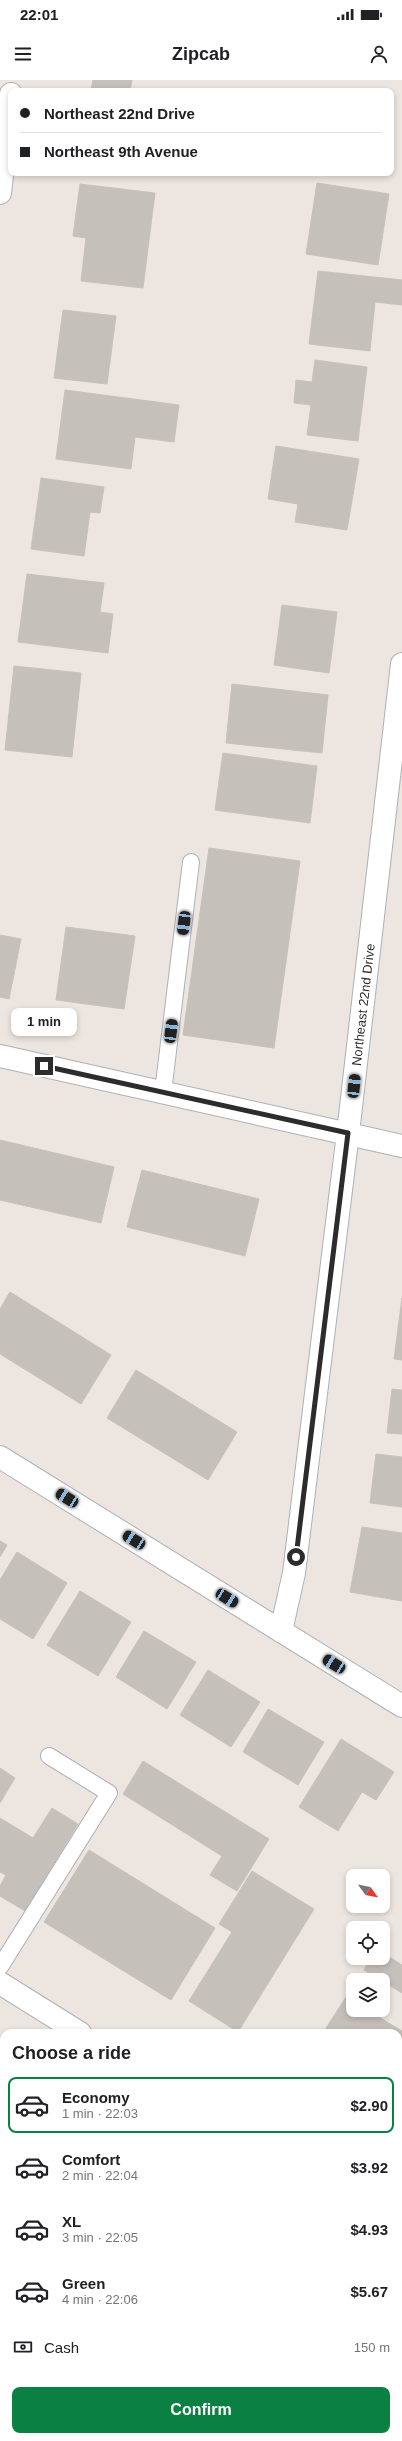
<!DOCTYPE html>
<html lang="en">
<head>
<meta charset="utf-8">
<style>
	body { margin:0; font-family:Helvetica,sans-serif; background:#f6f6f6; color:#202124; height:100vh; display:flex; flex-direction:column; font-size:15px; white-space:nowrap }
	* { box-sizing:border-box; margin:0 }
	p { font-size:13px; color:#757577 }
	.icon { flex:none; width:22px; height:22px; fill:none; stroke:currentColor; stroke-width:2; stroke-linecap:round; stroke-linejoin:round }
	.map { position:relative; flex:1; overflow:hidden }
	.side { position:absolute; left:0px; top:1949px; width:402px; height:412px; display:flex; flex-direction:column; background:#fff; border-radius:12px 12px 0 0; box-shadow:0 2px 6px #0003 }
	.side>* { flex:none }
	.guide { position:absolute; left:8px; top:8px; width:386px; height:88px; border-radius:8px; box-shadow:0 2px 6px #0003; display:grid; align-content:center; height:88px; padding:0 12px; background:#fff }
	.needle { width:26px; rotate:123deg }
	.tools { position:absolute; left:346px; top:1789px; display:grid; gap:8px }
	.tools a { display:grid; place-items:center; width:44px; height:44px; border-radius:8px; background:#fff; box-shadow:0 2px 6px #0003; font-size:20px }
	.end { position:absolute; width:18px; height:18px; margin:-9px; border:5px solid #2c2c2c; background:#fff; box-shadow:0 0 0 2px #fff }
	.from { border-radius:50% }
	.bubble { position:absolute; height:28px; border-radius:8px; background:#fff; box-shadow:0 2px 6px #0003; font-size:13px; font-weight:600; line-height:28px; text-align:center }
	.car { position:absolute; width:12px; height:24px; margin:-12px -6px; border-radius:5px; box-shadow:0 0 3px 1px #0007; background:linear-gradient(#222 24%,#8ab4d8 0 40%,#222 0 76%,#8ab4d8 0 86%,#222 0) }
	.guide b { display:flex; align-items:center; gap:14px; height:38px; font-size:15px }
	.guide b+b { border-top:1px solid #e0e0e0 }
	.guide i { width:10px; height:10px; background:#202124 }
	ul { padding:0; list-style:none }
	li { display:flex; align-items:center; gap:12px; height:56px; margin:0 8px 6px; padding:0 4px; border:2px solid transparent; border-radius:8px }
	li div { flex:1 }
	li b { display:block; font-size:15px }
	li em { font-style:normal; font-weight:600 }
	li.active { border-color:#0b8043 }
	li>.icon { width:36px; height:36px; stroke-width:1.5 }
	h2 { padding:0 12px; font-size:18px; line-height:48px }
	.pay { display:flex; align-items:center; gap:10px; height:44px; padding:0 12px; font-size:15px }
	.pay p { margin-inline-start:auto }
	.primary-button { display:flex; gap:8px; margin-top:auto; padding:8px 12px }
	.primary-button a { flex:1; height:46px; border-radius:8px; background:#0b8043; color:#fff; font-size:16px; font-weight:600; line-height:46px; text-align:center }
	.status { display:flex; justify-content:space-between; align-items:center; height:28px; padding:0 20px; background:#fff; direction:ltr }
	.status svg { height:11px; fill:currentColor }
	header { display:flex; justify-content:space-between; align-items:center; height:52px; padding:0 12px; background:#fff; font-size:18px; font-weight:600 }
	.map>svg:first-child { display:block }
</style>
</head>
<body>
<div class="status"><b>22:01</b><svg viewBox="0 0 49 12"><path d="M0 12V9h3v3zM5 12V6h3v6zM10 12V3h3v9zM15 12V0h3v12zM26 1h20v11H26zM47 4h2v5h-2z"/></svg></div>
<header><svg class="icon" aria-label="menu" viewBox="0 0 24 24"><path d="M4 6h16M4 12h16M4 18h16"/></svg>Zipcab<svg class="icon" aria-label="person" viewBox="0 0 24 24"><circle cx="12" cy="8" r="4"/><path d="M4 21q1-7 8-7t8 7"/></svg></header>
<div class="map">
<svg width="402" height="2361" viewBox="0 0 402 2361">
	<rect width="100%" height="100%" fill="#ede5df"/>
	<path fill="#c6c0bb" stroke="#c8c1b9" d="M93,0H132L130,11H91Z
		M317,103L389,114L378,185L306,174Z
		M80,104L155,113L143,208L81,201L86,158L73,156Z
		M318,191L402,200V225L375,222L370,271L309,264Z
		M63,230L116,236L107,304L54,298Z
		M315,280L367,287L358,361L307,355L311,325L294,323L296,300L312,302Z
		M65,310L179,325L174,362L135,357L131,389L56,379Z
		M276,366L359,379L347,450L295,442L298,424L268,419Z
		M41,398L104,407L100,433L90,432L84,476L31,469Z
		M27,494L104,503L100,532L113,534L108,573L18,562Z
		M282,525L337,532L329,593L274,585Z
		M14,586L81,593L72,677L5,670Z
		M232,604L328,615L322,673L226,663Z
		M223,673L317,686L310,743L215,730Z
		M209,768L300,781L274,968L183,955Z
		M66,847L135,856L124,929L56,920Z
		M0,855L21,859L9,919L0,917Z
		M0,1060L114,1087L101,1143L0,1120Z
		M142,1090L259,1119L245,1176L127,1147Z
		M10,1212L111,1275L81,1324L0,1274V1229Z
		M402,1218V1280L394,1279Z
		M136,1290L237,1352L208,1400L107,1338Z
		M392,1309L402,1310V1354L387,1353Z
		M376,1374L402,1377V1427L370,1423Z
		M362,1447L402,1453V1521L350,1512Z
		M0,1461L7,1465L0,1477Z
		M17,1472L67,1503L33,1559L0,1539V1500Z
		M80,1511L131,1542L98,1596L47,1565Z
		M144,1551L196,1582L167,1629L116,1597Z
		M208,1590L260,1622L231,1667L180,1635Z
		M268,1629L324,1662L298,1705L243,1672Z
		M341,1659L394,1692L376,1720L362,1712L338,1751L299,1727Z
		M143,1681L269,1759L237,1811L210,1795L222,1776L123,1714Z
		M0,1688L15,1698L0,1723Z
		M52,1728L78,1744L25,1831L0,1816V1806L6,1795L0,1792V1738L33,1758Z
		M89,1770L215,1848L171,1920L44,1842Z
		M252,1791L314,1829L238,1952L189,1921L232,1852L219,1844Z
		M383,1873L402,1885V1913L364,1890L371,1878H383Z
		M346,1917L353,1921V1930H367L402,1951V1973L398,1979V1953H323Z
		M0,1971L4,1973V2049L0,2056Z
		M398,2228L402,2230V2322L398,2319Z
		M115,2357H256L253,2361H112Z
		M327,2357H373L380,2361H324Z"/>
	<g fill="none" stroke-linecap="round" stroke-linejoin="round">
		<defs>
			<path id="lane" d="M163,1012L191,782
				M0,1887L109,1713L49,1676
				M0,2102L4,2095
				M398,2349L402,2352
				M277,2361L280,2357"/>
			<g id="street">
				<path d="M0,113L11,14"/>
				<path d="M0,976L402,1066"/>
				<path d="M0,1377L402,1626"/>
				<path id="s1" d="M281,1551L294,1493L348,1053L402,584"/>
				<path d="M0,2306L4,2309"/>
				<path d="M13,2361L16,2357"/>
			</g>
			<path id="secondary" d="M0,1903L80,1953
				M398,2150L402,2152"/>
		</defs>
		<use href="#lane" stroke="#acb0b8" stroke-width="18"/>
		<use href="#street" stroke="#acb0b8" stroke-width="24"/>
		<use href="#secondary" stroke="#acb0b8" stroke-width="24"/>
		<use href="#lane" stroke="#fff" stroke-width="16"/>
		<use href="#street" stroke="#fff" stroke-width="22"/>
		<use href="#secondary" stroke="#fff" stroke-width="22"/>
	</g>
	<g fill="none" stroke-linecap="round" stroke-linejoin="round">
		<path stroke="#2c2c2c" stroke-width="5" d="M44,986L348,1053L296,1477"/>
	</g>
	<g text-anchor="middle" dominant-baseline="central" stroke-width="4" stroke-linejoin="round" paint-order="stroke">
		<g font-size="13" fill="#2c2c2c" stroke="#fff">
			<text stroke="none"><textPath href="#s1" startOffset="632">Northeast 22nd Drive</textPath></text>
		</g>
	</g>
</svg>
<div class="tools">
<a><svg class="needle" viewBox="-14 -14 28 28"><path d="M0-13l5 13h-10z" fill="#e53935"/><path d="M0 13l5-13h-10z" fill="#757577"/></svg></a>
<a><svg class="icon" aria-label="locate" viewBox="0 0 24 24"><circle cx="12" cy="12" r="6"/><path d="M12 2v4M12 18v4M2 12h4M18 12h4"/></svg></a>
<a><svg class="icon" aria-label="layers" viewBox="0 0 24 24"><path d="M12 4l9 5-9 5-9-5zM3 14l9 5 9-5"/></svg></a>
</div>
<i class="end from" style="left:296px;top:1477px"></i>
<i class="end" style="left:44px;top:986px"></i>
<div class="bubble" style="left:11px;top:928px;width:66px">1 min</div>
<i class="car" style="left:184px;top:843px;rotate:187deg"></i>
<i class="car" style="left:171px;top:951px;rotate:7deg"></i>
<i class="car" style="left:354px;top:1006px;rotate:6deg"></i>
<i class="car" style="left:67px;top:1418px;rotate:302deg"></i>
<i class="car" style="left:134px;top:1460px;rotate:302deg"></i>
<i class="car" style="left:227px;top:1518px;rotate:122deg"></i>
<i class="car" style="left:334px;top:1584px;rotate:302deg"></i>
<div class="guide">
<b><i class="from"></i>Northeast 22nd Drive</b>
<b><i></i>Northeast 9th Avenue</b>
</div>
<section class="side">
<h2>Choose a ride</h2>
<ul>
<li class="active"><svg class="icon" aria-label="car" viewBox="0 0 24 24"><path d="M5 17H2v-5l4-1 3-4h7l3 4 3 1v5h-3M9 17h6M6 11h13"/><circle cx="7" cy="17" r="2"/><circle cx="17" cy="17" r="2"/></svg><div><b>Economy</b><p>1 min · 22:03</p></div><em>$2.90</em></li>
<li><svg class="icon" aria-label="car" viewBox="0 0 24 24"><path d="M5 17H2v-5l4-1 3-4h7l3 4 3 1v5h-3M9 17h6M6 11h13"/><circle cx="7" cy="17" r="2"/><circle cx="17" cy="17" r="2"/></svg><div><b>Comfort</b><p>2 min · 22:04</p></div><em>$3.92</em></li>
<li><svg class="icon" aria-label="car" viewBox="0 0 24 24"><path d="M5 17H2v-5l4-1 3-4h7l3 4 3 1v5h-3M9 17h6M6 11h13"/><circle cx="7" cy="17" r="2"/><circle cx="17" cy="17" r="2"/></svg><div><b>XL</b><p>3 min · 22:05</p></div><em>$4.93</em></li>
<li><svg class="icon" aria-label="car" viewBox="0 0 24 24"><path d="M5 17H2v-5l4-1 3-4h7l3 4 3 1v5h-3M9 17h6M6 11h13"/><circle cx="7" cy="17" r="2"/><circle cx="17" cy="17" r="2"/></svg><div><b>Green</b><p>4 min · 22:06</p></div><em>$5.67</em></li>
</ul>
<div class="pay"><svg class="icon" aria-label="cash" viewBox="0 0 24 24"><path d="M3 7h18v10H3z"/><circle cx="12" cy="12" r="2"/></svg>Cash<p>150 m</p></div>
<div class="primary-button"><a>Confirm</a></div>
</section>
</div>
</body>
</html>
